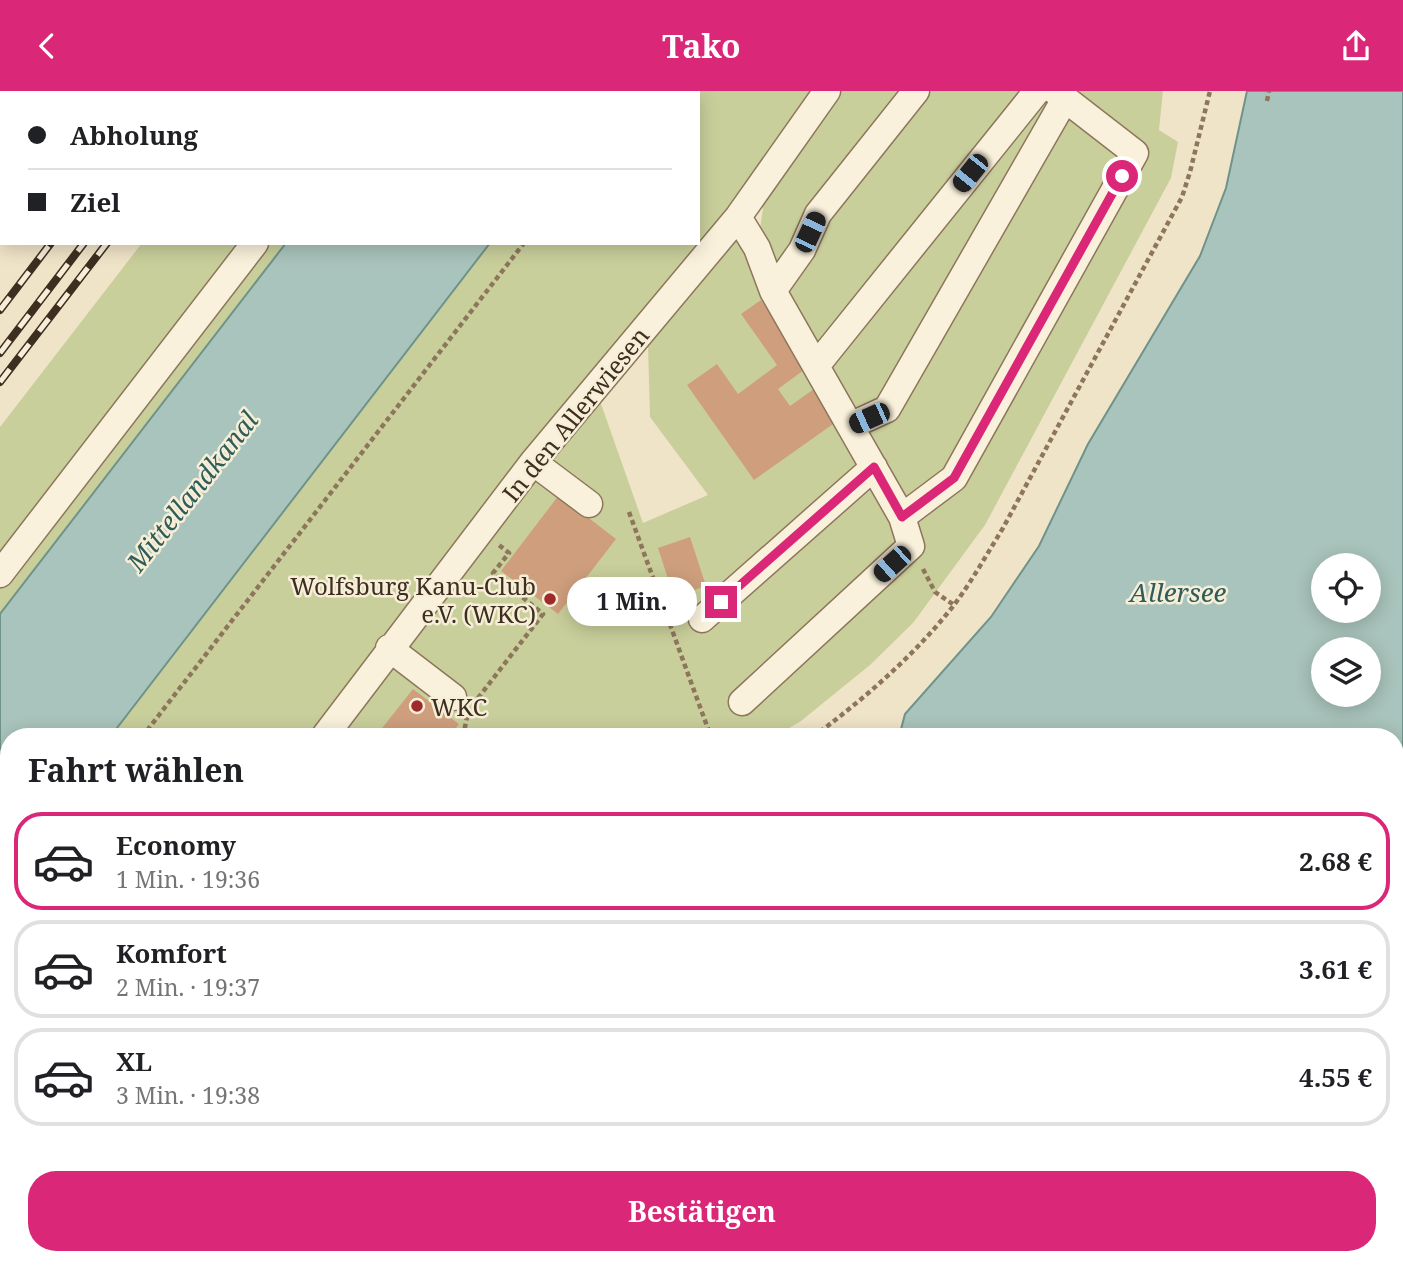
<!DOCTYPE html>
<html lang="de">
<head>
<meta charset="utf-8">
<style>
	body { margin:0; font-family:"Noto Serif",serif; background:#f6f6f6; color:#202124; height:100vh; display:flex; flex-direction:column; font-size:26px; white-space:nowrap }
	* { box-sizing:border-box; margin:0 }
	p { font-size:23px; color:#757577 }
	.icon { flex:none; width:38px; height:38px; fill:none; stroke:currentColor; stroke-width:2; stroke-linecap:round; stroke-linejoin:round }
	.map { position:relative; flex:1; overflow:hidden }
	.sheet { position:absolute; left:0px; top:637px; width:1404px; height:537px; display:flex; flex-direction:column; background:#fff; border-radius:28px 28px 0 0; box-shadow:0 4px 18px #0003 }
	.sheet>* { flex:none }
	.banner { position:absolute; left:0px; top:0px; width:700px; height:154px; box-shadow:0 4px 18px #0003; display:grid; align-content:center; height:154px; padding:0 28px; background:#fff }
	.controls { position:absolute; left:1311px; top:462px; display:grid; gap:14px }
	.controls a { display:grid; place-items:center; width:70px; height:70px; border-radius:50%; background:#fff; box-shadow:0 4px 18px #0003; font-size:35px }
	.end { position:absolute; width:32px; height:32px; margin:-16px; border:9px solid #db2777; background:#fff; box-shadow:0 0 0 4px #fff }
	.from { border-radius:50% }
	.bubble { position:absolute; height:49px; border-radius:24px; background:#fff; box-shadow:0 4px 18px #0003; font-size:23px; font-weight:700; line-height:49px; text-align:center }
	.car { position:absolute; width:21px; height:42px; margin:-21px -10px; border-radius:9px; box-shadow:0 0 5px 2px #0007; background:linear-gradient(#222 24%,#8ab4d8 0 40%,#222 0 76%,#8ab4d8 0 86%,#222 0) }
	.banner b { display:flex; align-items:center; gap:24px; height:66px; font-size:26px }
	.banner b+b { border-top:2px solid #e0e0e0 }
	.banner i { width:18px; height:18px; background:#202124 }
	ul { padding:0; list-style:none }
	li { display:flex; align-items:center; gap:21px; height:98px; margin:0 14px 10px; padding:0 14px; border:4px solid #e0e0e0; border-radius:28px }
	li div { flex:1 }
	li b { display:block; font-size:26px }
	li em { font-style:normal; font-weight:700 }
	li.on { border-color:#db2777 }
	li>.icon { width:63px; height:63px; stroke-width:1.5 }
	h2 { padding:0 28px; font-size:32px; line-height:84px }
	.primary-button { display:flex; gap:14px; margin-top:auto; padding:14px 28px }
	.primary-button a { flex:1; height:80px; border-radius:28px; background:#db2777; color:#fff; font-size:28px; font-weight:700; line-height:80px; text-align:center }
	header { display:flex; justify-content:space-between; align-items:center; height:91px; padding:0 28px; background:#db2777; color:#fff; font-size:32px; font-weight:700 }
	.map>svg:first-child { display:block }
</style>
</head>
<body>
<header><svg class="icon" aria-label="back" viewBox="0 0 24 24"><path d="M15 5l-7 7 7 7"/></svg>Tako<svg class="icon" aria-label="share" viewBox="0 0 24 24"><path d="M12 15V3M7 8l5-5 5 5M5 13v7h14v-7"/></svg></header>
<div class="map">
<svg width="1403" height="1174" viewBox="0 0 1403 1174">
	<rect width="100%" height="100%" fill="#f0e4c8"/>
	<path fill="#c9cf9b" fill-rule="evenodd" d="M609,0H1163L1159,39L1178,51L1171,87L985,434L913,532L870,574L801,630L774,646H110L490,152H698V2H607ZM762,117L763,118L757,157L736,148ZM648,254L650,326L708,404L643,432L600,310Z
		M142,152H286L0,523V336Z
		M9,777V1046L0,1057V789Z
		M0,1089L9,1097V1166H85L93,1173L100,1166H171L163,1174H0Z"/>
	<path fill="#ecd9a5" d="M1403,1045V1174H1398L1392,1166H1395V1056Z"/>
	<path fill="#a9c4bc" stroke="#6f938a" stroke-width="2" fill-rule="evenodd" d="M1247,0H1403V1045L1395,1056V646H899L905,623L991,526L1039,455L1088,353L1200,165L1226,97ZM1368,474V520H1323V474ZM1323,558H1368V604H1323Z
		M286,152H490L110,646H9V777L0,789V523Z
		M171,1166H1392L1398,1174H163Z"/>
	<path fill="#cf9f7d" d="M761,209L808,276L778,298L790,315L814,298L836,331L754,389L687,294L717,273L738,303L777,274L741,223Z
		M559,404L616,448L558,523L501,480Z
		M690,446L706,495L674,506L658,457Z
		M413,598L459,633L449,646H375Z"/>
	<g fill="none" stroke-linecap="round" stroke-linejoin="round">
		<defs>
			<path id="minor" d="M370,2L372,0
				M738,126L757,157L773,200L902,426L911,455L742,611
				M773,200L802,159L818,123L916,0
				M816,275L1037,0
				M850,335L887,318L1065,8
				M533,371L589,413
				M902,426L954,387L1135,62L1055,0
				M0,483L255,152
				M702,528L874,376
				M389,557L453,606
				M324,646L533,371L738,126L827,0"/>
		</defs>
		<use href="#minor" stroke="#8d765c" stroke-width="29"/>
		<path stroke="#8d765c" stroke-width="4.5" stroke-dasharray="5 3.5" stroke-linecap="butt" d="M641,2L642,0
			M1267,10L1269,0
			M629,421L711,646
			M923,478L935,501L954,514
			M478,607L543,523L493,482L509,462L499,454
			M142,646L524,152
			M463,646L467,626
			M813,646C865,607 914,565 954,514C972,490 987,463 1003,437L1182,106L1190,81L1210,0
			M0,830L9,819
			M0,1082L9,1067
			M114,1174L122,1166"/>
		<use href="#minor" stroke="#faf1dc" stroke-width="26"/>
		<defs>
			<path id="rail" d="M167,2L168,0
				M200,2L202,0
				M223,2L225,0
				M0,219L51,152
				M0,262L84,152
				M0,291L107,152"/>
		</defs>
		<use href="#rail" stroke="#3d2e20" stroke-width="8"/>
		<use href="#rail" stroke="#f7eed8" stroke-width="5" stroke-dasharray="16" stroke-linecap="butt"/>
	</g>
	<g fill="none" stroke-linecap="round" stroke-linejoin="round">
		<path stroke="#db2777" stroke-width="9" d="M721,511L874,376L902,426L954,387L1122,85"/>
	</g>
	<g fill="#9e2a2b" stroke="#f7eed8" stroke-width="2.5">
		<circle cx="550" cy="508" r="7"/>
		<circle cx="417" cy="615" r="7"/>
	</g>
	<g text-anchor="middle" dominant-baseline="central" stroke-width="5" stroke-linejoin="round" paint-order="stroke">
		<g font-size="24" fill="#3d2e20" stroke="#f7eed8">
			<text transform="translate(575 323) rotate(-51)">In den Allerwiesen</text>
		</g>
		<g font-size="24" fill="#3d2e20" stroke="#f7eed8" text-anchor="end">
			<text x="536" y="494">Wolfsburg Kanu-Club<tspan x="536" dy="28">e.V. (WKC)</tspan></text>
			<text x="431" y="615" text-anchor="start">WKC</text>
		</g>
		<g font-size="26" font-style="italic" fill="#2f5d5a" stroke="#f7eed8">
			<text transform="translate(192 400) rotate(-52)">Mittellandkanal</text>
			<text x="1178" y="501">Allersee</text>
		</g>
	</g>
</svg>
<div class="controls">
<a><svg class="icon" aria-label="locate" viewBox="0 0 24 24"><circle cx="12" cy="12" r="6"/><path d="M12 2v4M12 18v4M2 12h4M18 12h4"/></svg></a>
<a><svg class="icon" aria-label="layers" viewBox="0 0 24 24"><path d="M12 4l9 5-9 5-9-5zM3 14l9 5 9-5"/></svg></a>
</div>
<i class="end from" style="left:1122px;top:85px"></i>
<i class="end" style="left:721px;top:511px"></i>
<div class="bubble" style="left:567px;top:486px;width:130px">1 Min.</div>
<i class="car" style="left:970px;top:82px;rotate:219deg"></i>
<i class="car" style="left:810px;top:141px;rotate:25deg"></i>
<i class="car" style="left:869px;top:327px;rotate:246deg"></i>
<i class="car" style="left:892px;top:473px;rotate:228deg"></i>
<div class="banner">
<b><i class="from"></i>Abholung</b>
<b><i></i>Ziel</b>
</div>
<section class="sheet">
<h2>Fahrt wählen</h2>
<ul>
<li class="on"><svg class="icon" aria-label="car" viewBox="0 0 24 24"><path d="M5 17H2v-5l4-1 3-4h7l3 4 3 1v5h-3M9 17h6M6 11h13"/><circle cx="7" cy="17" r="2"/><circle cx="17" cy="17" r="2"/></svg><div><b>Economy</b><p>1 Min. · 19:36</p></div><em>2.68 €</em></li>
<li><svg class="icon" aria-label="car" viewBox="0 0 24 24"><path d="M5 17H2v-5l4-1 3-4h7l3 4 3 1v5h-3M9 17h6M6 11h13"/><circle cx="7" cy="17" r="2"/><circle cx="17" cy="17" r="2"/></svg><div><b>Komfort</b><p>2 Min. · 19:37</p></div><em>3.61 €</em></li>
<li><svg class="icon" aria-label="car" viewBox="0 0 24 24"><path d="M5 17H2v-5l4-1 3-4h7l3 4 3 1v5h-3M9 17h6M6 11h13"/><circle cx="7" cy="17" r="2"/><circle cx="17" cy="17" r="2"/></svg><div><b>XL</b><p>3 Min. · 19:38</p></div><em>4.55 €</em></li>
</ul>
<div class="primary-button"><a>Bestätigen</a></div>
</section>
</div>
</body>
</html>
